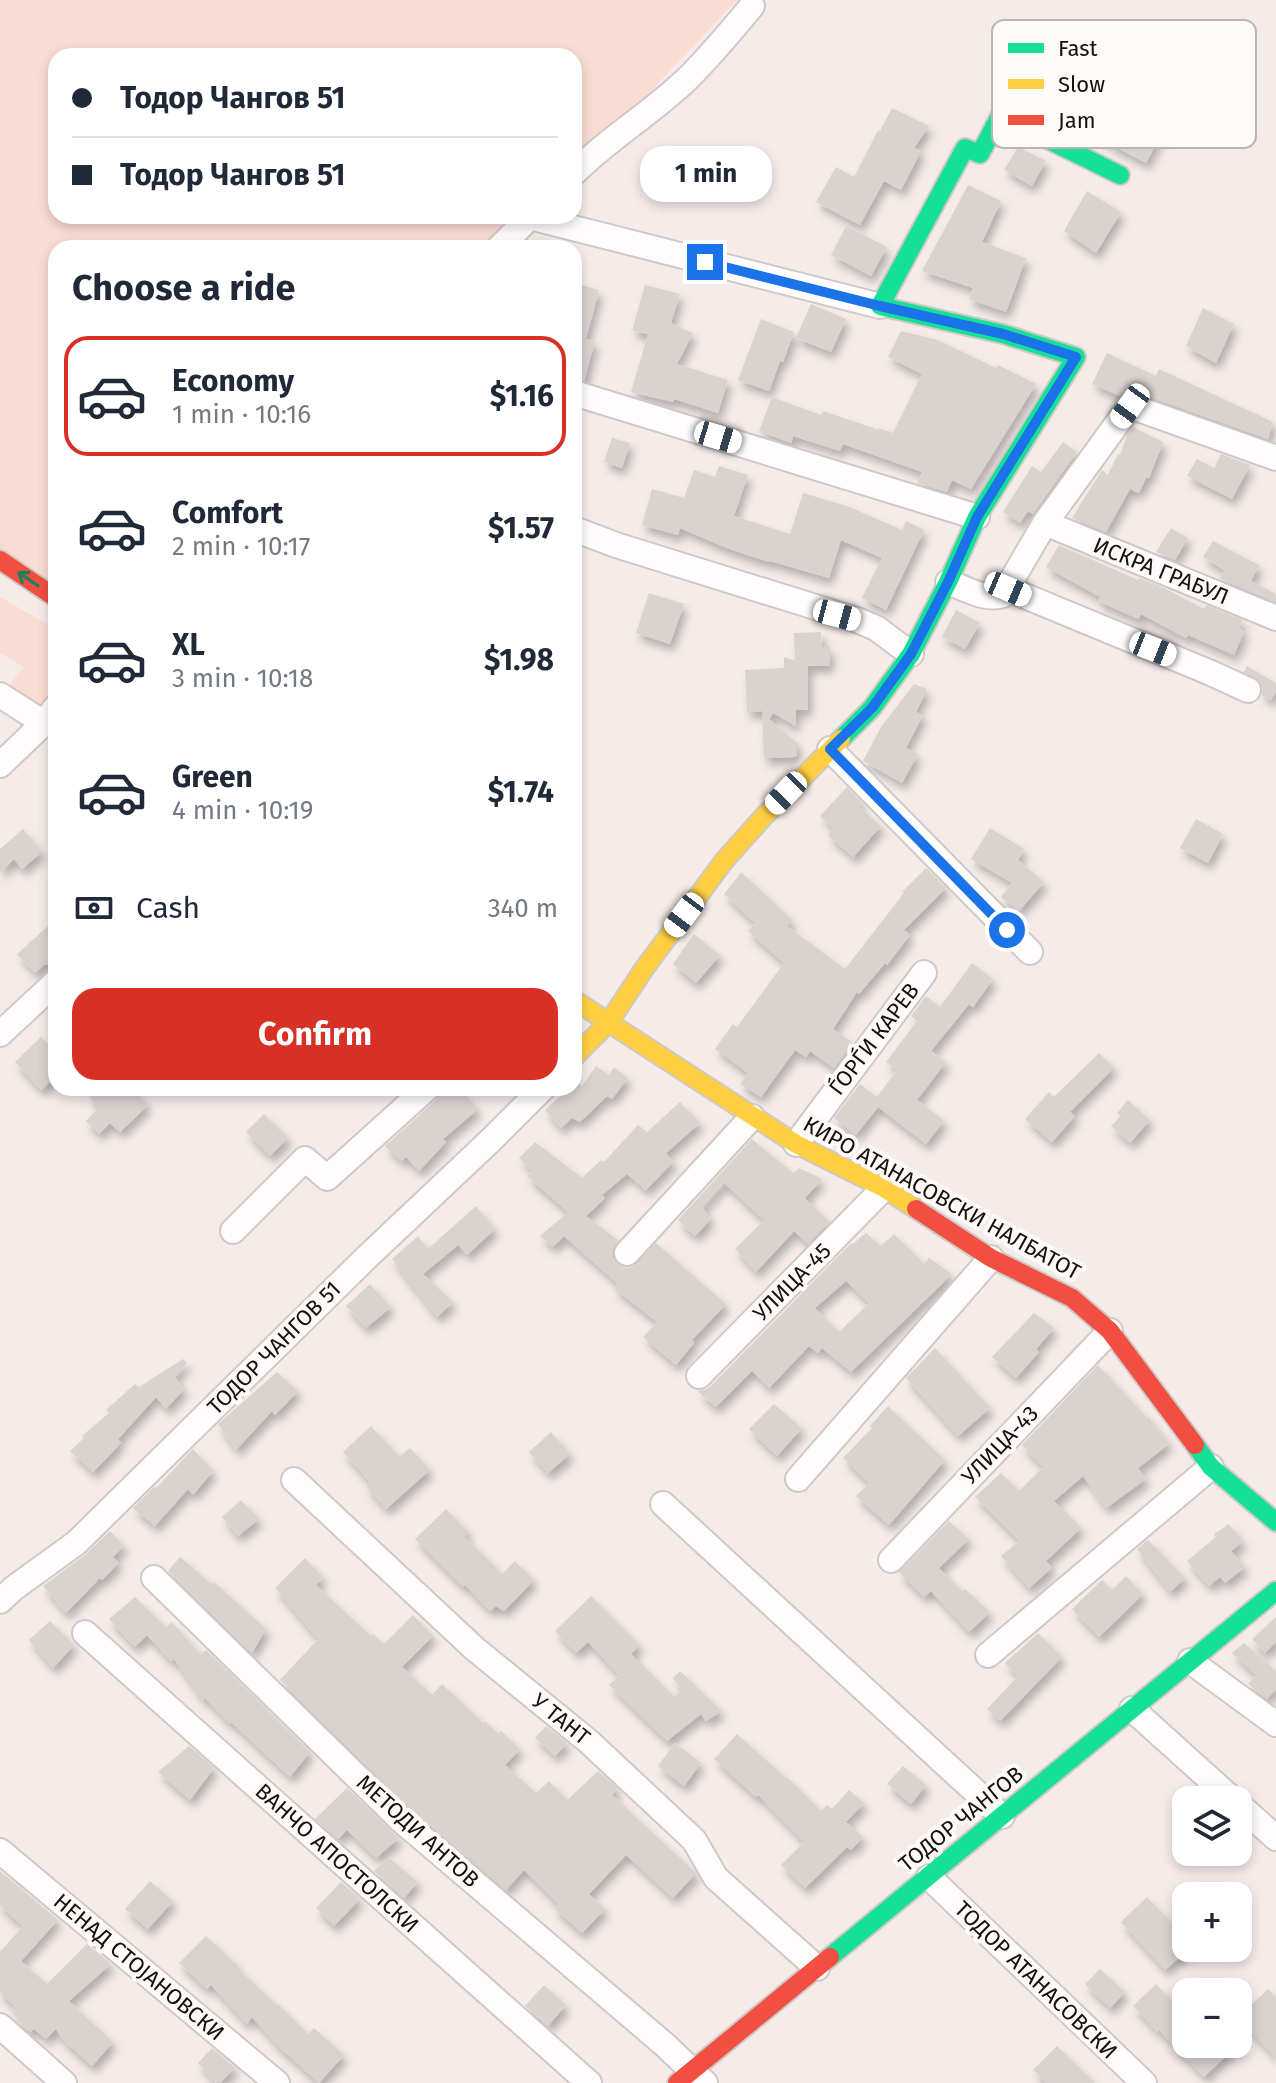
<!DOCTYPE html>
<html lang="en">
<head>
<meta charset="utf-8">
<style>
	body { margin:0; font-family:"Fira Sans",sans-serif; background:#f6f6f7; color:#1f2937; height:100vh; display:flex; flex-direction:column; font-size:30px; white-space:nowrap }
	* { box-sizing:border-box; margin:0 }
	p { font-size:26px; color:#747a83 }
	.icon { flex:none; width:44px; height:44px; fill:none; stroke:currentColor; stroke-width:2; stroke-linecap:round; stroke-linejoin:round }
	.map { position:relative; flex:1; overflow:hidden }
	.drawer { position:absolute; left:48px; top:240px; width:534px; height:856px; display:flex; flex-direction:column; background:#fff; border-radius:24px; box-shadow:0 4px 12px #0003 }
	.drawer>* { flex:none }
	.banner { position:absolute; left:48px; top:48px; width:534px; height:176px; border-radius:24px; box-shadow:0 4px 12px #0003; display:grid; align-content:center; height:176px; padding:0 24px; background:#fff }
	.tools { position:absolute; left:1172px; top:1786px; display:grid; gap:16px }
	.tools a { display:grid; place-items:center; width:80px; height:80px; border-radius:16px; background:#fff; box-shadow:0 4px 12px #0003; font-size:40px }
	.end { position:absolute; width:36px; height:36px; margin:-18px; border:10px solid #1a73e8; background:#fff; box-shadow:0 0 0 4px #fff }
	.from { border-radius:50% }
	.bubble { position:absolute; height:56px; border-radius:24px; background:#fff; box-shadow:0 4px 12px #0003; font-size:26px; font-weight:700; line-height:56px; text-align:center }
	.car { position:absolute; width:24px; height:48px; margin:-24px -12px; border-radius:10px; box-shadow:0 0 6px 2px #0007; background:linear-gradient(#fff 24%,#345 0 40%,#fff 0 76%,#345 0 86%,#fff 0) }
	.banner b { display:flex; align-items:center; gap:28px; height:76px; font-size:30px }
	.banner b+b { border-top:2px solid #e0e1e3 }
	.banner i { width:20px; height:20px; background:#1f2937 }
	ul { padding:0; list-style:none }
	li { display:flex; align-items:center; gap:24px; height:120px; margin:0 16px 12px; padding:0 8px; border:4px solid transparent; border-radius:24px }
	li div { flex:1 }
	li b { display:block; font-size:30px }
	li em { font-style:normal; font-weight:700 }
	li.current { border-color:#d93025 }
	li>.icon { width:72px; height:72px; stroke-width:1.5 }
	h2 { padding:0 24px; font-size:36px; line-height:96px }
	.pay { display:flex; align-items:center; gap:20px; height:88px; padding:0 24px; font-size:30px }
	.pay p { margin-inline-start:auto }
	.cta { display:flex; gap:16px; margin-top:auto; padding:16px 24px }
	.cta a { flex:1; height:92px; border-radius:24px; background:#d93025; color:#fff; font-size:32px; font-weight:700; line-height:92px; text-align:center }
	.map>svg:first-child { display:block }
</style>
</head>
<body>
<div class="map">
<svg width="1276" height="2083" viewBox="0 0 1276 2083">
	<defs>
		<filter id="shadow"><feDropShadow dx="4" dy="7" stdDeviation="4" flood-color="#0004"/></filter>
	</defs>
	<rect width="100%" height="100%" fill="#f5ece9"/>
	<path fill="#faddd2" d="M0,0H737L574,173V56H56V216H531L499,248H56V590L0,552Z
		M0,597L56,629V701L47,707L7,688L24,667L0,653Z"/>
	<path fill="#d9d2cf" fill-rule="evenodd" filter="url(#shadow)" d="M1053,47L1084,64L1078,74L1108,89L1103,98L1162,132L1146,163L1086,131L1085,132L1060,119L1065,110L1028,89Z
		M892,108L929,126L914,148L921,151L901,190L884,181L860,225L816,202L836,167L854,177L878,130L880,131Z
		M1018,147L1046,161L1032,186L1004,170Z
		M968,185L1001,201L982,242L1026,258L1006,312L969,299L973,288L922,271Z
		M1087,191L1121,212L1096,253L1064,231Z
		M846,226L887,247L871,276L831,255Z
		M574,283L599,290L586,339L595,341L584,381L574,378Z
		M645,285L680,294L671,323L693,333L677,364L728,380L718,413L674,399L673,402L631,392L648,334L632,331Z
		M811,304L846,319L831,352L796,338Z
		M1203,308L1234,324L1216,363L1186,346Z
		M761,319L794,332L783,362L780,361L769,391L738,380Z
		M901,331L938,340L996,368L998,365L1036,384L971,489L952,480L947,492L917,483L922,472L843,444L840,451L793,436L791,443L759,431L772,397L821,415L823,411L879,430V428L893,433L922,374L888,357Z
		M1107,353L1156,376L1159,369L1273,422L1268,439L1135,392H1127L1120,396L1092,384Z
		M1133,427L1163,442L1149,478H1146L1139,493L1130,489L1106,532L1072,518L1102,470L1108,475L1118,454L1120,455L1127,435Z
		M612,438L630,443L622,468L604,462Z
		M1063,442L1077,452L1033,514L1028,511L1020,523L1003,512L1032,466L1041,472Z
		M1221,454L1250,465L1232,499L1187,476L1197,459L1214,468Z
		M719,466L748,475L734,516L790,534L803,493L847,506L902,530L906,521L924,530L886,610L862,598L882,558L841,540L829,578L770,561L769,562L729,549L680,528L678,535L642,525L652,489L684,498L694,470L715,477Z
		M1171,528L1188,538L1175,560L1156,552Z
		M1213,541L1259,565L1251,581L1276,594V602L1220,579L1224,570L1203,557Z
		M1059,545L1138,580L1139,578L1162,587L1204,609L1206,605L1243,620L1239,627L1244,632L1234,655L1188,635L1186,638L1141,614L1138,619L1098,601L1100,597L1046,567Z
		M649,593L684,604L670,644L636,633Z
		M956,610L980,623L965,649L942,637Z
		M821,632L822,647H830V666H808V710H796V726L773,713L769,719L797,743V755L794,757L764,758L762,711L747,712L745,670L784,668V657L795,661L794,633Z
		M1247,666L1276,683V691L1271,700L1262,695L1263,688L1260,681L1244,672Z
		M914,684L927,689L916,712L923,715L906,748L918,754L902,783L863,761L881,727Z
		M847,787L861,802L858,806L881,826L853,857L828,835L834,829L820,816Z
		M1196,819L1223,834L1208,863L1180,848Z
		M990,828L1024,849L1018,860L1044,882L1019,911L1001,897L1012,883L971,859Z
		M23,829L42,852L22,869L14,859L0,873V849Z
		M926,868L946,888L904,930L910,935L887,965L885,963L859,994L857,992L833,1029L853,1043L834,1068L810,1051L806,1057L795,1050L761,1097L740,1084L748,1073L715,1049L733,1024L737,1027L784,963L748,931L755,923L724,894L740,874L741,872L792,920L787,926L845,969L904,893L902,892Z
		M56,919V967L45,964L35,973L17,954Z
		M694,934L720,955L696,983L673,964Z
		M972,963L993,979L973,1007L969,1004L931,1051L946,1062L917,1100L944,1121L926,1144L878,1107L856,1135L834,1118L860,1084L877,1097L897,1070L886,1062L917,1021L911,1016L926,996L940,1007Z
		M41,1037L56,1053V1077L41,1090L15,1062Z
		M1099,1053L1114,1068L1070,1112L1075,1116L1052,1142L1025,1119L1049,1092L1054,1097Z
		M596,1066L609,1075L614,1067L628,1078L612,1099L607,1096L580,1122L572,1118L561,1128L545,1110L569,1088H574V1083L577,1081L582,1086Z
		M98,1088H132L148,1105L120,1132L110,1123L99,1134L86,1121L99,1107L89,1097Z
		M442,1088H459L478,1109L443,1139L446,1142L419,1171L406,1157L402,1161L385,1146L437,1099Z
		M1128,1100L1150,1120L1130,1143L1111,1126L1121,1116L1117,1113Z
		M680,1102L700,1123L666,1153L673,1162L646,1190L627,1174L602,1195L605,1198L586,1216L618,1240L612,1251L613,1258L618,1264L625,1268L632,1267L656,1243L726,1304L692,1340L694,1343L676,1365L643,1337L657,1322L614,1288L618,1284L564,1236L553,1247L540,1236L568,1212L527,1176L533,1171L519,1158L535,1142L582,1178L601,1160L604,1162L638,1125L647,1132Z
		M264,1114L288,1138L270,1156L246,1132Z
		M752,1139L793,1173L799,1168L822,1179L805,1198L829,1222L808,1244L794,1231L756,1272L735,1249L764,1220L724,1183L702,1207L711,1219L695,1236L678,1220Z
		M476,1206L495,1229L467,1255L458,1245L423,1274L453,1302L437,1317L392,1259L418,1236L428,1249Z
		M866,1233L881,1246L894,1234L924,1264L929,1258L952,1274L851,1372L822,1348L818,1353L809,1346L769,1388L752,1371L716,1407L697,1391L704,1390L710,1387L851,1243L853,1244ZM846,1281L869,1303L839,1332L815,1308Z
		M370,1284L391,1307L366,1328L346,1306Z
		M1034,1313L1054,1328L1036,1349L1039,1352L1016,1378L992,1357Z
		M935,1348L990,1408L958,1436L906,1378Z
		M183,1359L187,1363L175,1377L184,1389L166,1409L156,1397L118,1439L121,1443L93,1472L70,1451L84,1438L82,1436L109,1413L106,1410L135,1384L139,1387Z
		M1098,1365L1148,1419L1149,1417L1169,1444L1138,1468L1146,1479L1106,1508L1083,1476L1054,1501L1081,1528L1046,1561L1052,1568L1029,1588L1001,1556L1019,1541L975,1497L1001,1473L1019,1491L1043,1467L1022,1445Z
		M277,1372L298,1391L275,1415L272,1411L236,1450L218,1424Z
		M774,1404L802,1428L777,1456L749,1429Z
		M888,1406L945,1460L889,1525L856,1496L869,1483L843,1458L872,1428L870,1426Z
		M371,1426L399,1457L410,1448L430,1470L386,1509L366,1486L370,1482L343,1452Z
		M551,1432L570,1454L548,1473L529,1452Z
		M193,1449L213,1471L193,1495L188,1489L155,1526L133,1508L155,1486L156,1488Z
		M241,1500L259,1519L238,1536L222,1517Z
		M446,1509L469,1533L464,1536L502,1574L515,1561L534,1580L504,1611L496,1606L490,1611L465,1585L463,1587L415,1539Z
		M949,1521L969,1539L939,1568L962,1591L965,1589L990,1612L969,1632L931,1591L924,1597L899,1572Z
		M1229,1524L1243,1542L1231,1551L1245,1567L1225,1583L1220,1577L1209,1586L1187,1561L1216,1537L1214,1534Z
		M110,1531L124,1546L113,1557L119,1563L102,1580L100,1578L66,1613L43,1586L85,1555Z
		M1148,1540L1185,1578L1170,1592L1137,1549Z
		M180,1557L212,1584L214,1582L266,1629L252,1653L168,1571Z
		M305,1558L323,1577L316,1585L371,1636L373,1634L384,1644L413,1615L433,1636L402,1667L432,1695L442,1684L483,1723L485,1721L498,1734L501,1731L520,1749L505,1765L536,1793L549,1781L567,1800L598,1771L618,1789L612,1795L696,1873L673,1898L626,1855L589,1894L605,1909L582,1933L554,1908L558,1904L524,1870L506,1890L411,1809L280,1680L318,1639L275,1588Z
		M1126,1576L1143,1594L1099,1637L1072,1609L1102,1580L1112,1590Z
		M591,1596L640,1645L631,1654L674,1697L682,1690L673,1678L680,1671L722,1711L706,1721L701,1714L667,1741L609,1685L619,1675L588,1642L576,1653L555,1631Z
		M135,1597L166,1627L172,1622L201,1655L206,1650L310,1752L290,1777L231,1722L230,1724L205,1698L203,1700L174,1659L171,1661L147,1635L135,1647L109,1619Z
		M1276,1617V1642L1265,1653L1252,1639Z
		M50,1621L74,1645L53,1668L29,1640Z
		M1038,1633L1062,1657L1000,1721L987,1709L1018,1676L1005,1663Z
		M1244,1643L1276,1671V1689L1267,1699L1248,1684L1256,1675L1232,1653Z
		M546,1726L567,1743L555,1756L535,1738Z
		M737,1734L786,1778L787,1777L821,1811L827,1805L832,1809L849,1790L864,1803L846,1822L863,1837L851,1850L847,1847L805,1888L781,1865L804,1842L758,1795L756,1797L714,1759Z
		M675,1743L701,1763L684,1786L658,1766Z
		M189,1746L214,1768L190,1800L158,1772Z
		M903,1766L926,1785L911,1804L887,1784Z
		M347,1788L399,1838L376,1858L347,1830L338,1839L315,1819Z
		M388,1857L418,1882L404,1898L374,1871Z
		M0,1871L58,1920L21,1961L47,1984L87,1944L111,1964L69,2001L113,2042L92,2066L63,2040L56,2029L46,2039L34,2029L30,2032L17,2021L18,2015L12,2009L14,2006L0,1992V1952L23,1926L0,1906Z
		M150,1881L173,1901L148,1929L125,1909Z
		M341,1882L360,1899L334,1926L316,1908Z
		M1147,1897L1186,1938V1948H1190L1165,1970L1121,1922Z
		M206,1936L239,1967L237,1968L277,2005L278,2004L308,2034L314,2028L344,2055L319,2083L279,2047L252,2017L247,2024L211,1985L207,1989L179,1963Z
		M1100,1969L1125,1992L1110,2008L1085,1984Z
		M1156,1984L1186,2016V2044H1238L1204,2077L1159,2030L1157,2032L1133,2006Z
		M544,1985L566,2005L548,2026L525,2006Z
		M1268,1989L1276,1997V2058L1238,2018Z
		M1057,2046L1095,2083H1047L1033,2070Z
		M212,2048L235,2068L220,2083H216L198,2063Z"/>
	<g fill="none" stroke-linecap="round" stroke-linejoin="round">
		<defs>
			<path id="street" d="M574,173C608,139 650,114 685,81C709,58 730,32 752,6
				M530,217L880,306
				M499,248L531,216
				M574,393L977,517
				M1045,523L1276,618
				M574,529L616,545L857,620L876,628L911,654
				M948,582C965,588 985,601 1003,595L1045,523L1130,406L1276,458
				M1008,589L1211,673L1248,690
				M0,695L44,723L56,707
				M830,749L1030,952
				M0,765L44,723
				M0,1034L56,982
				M796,1144L924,973
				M233,1231L305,1159L327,1178L427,1088
				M627,1253L752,1117
				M699,1376L884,1188
				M798,1479L991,1258
				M294,1480L475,1649L588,1741L694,1840L716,1878L817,1968
				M663,1504L1002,1816
				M891,1560L1110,1331
				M154,1578L401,1820L665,2045L705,2083
				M0,1601L14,1588L76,1543L367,1257L491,1140L543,1088
				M85,1633L589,2083
				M988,1655L1211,1467
				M1190,1661L1276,1724
				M1132,1709L1233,1800
				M1238,1804L1276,1838
				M0,1851L277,2083
				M929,1877L1144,2083
				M0,2026L64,2083"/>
			<path id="fast" d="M841,739L872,708L911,654L948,582L977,517L1076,357L1003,334L880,306L965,148L980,154L1000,116L1120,175
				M1195,1445L1211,1467L1276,1522
				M830,1957L1276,1591"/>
			<path id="slow" d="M574,1000L796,1144L884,1188L916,1209
				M574,1057L609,1022L644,969L724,861L765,815L841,739"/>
			<path id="jam" d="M0,560L56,598
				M916,1209L991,1258L1072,1298L1110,1331L1195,1445
				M677,2083L830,1957"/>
		</defs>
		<use href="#street" stroke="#cfc9c6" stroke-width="28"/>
		<use href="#fast" stroke="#cfc9c6" stroke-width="22"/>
		<use href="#slow" stroke="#cfc9c6" stroke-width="22"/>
		<use href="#jam" stroke="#cfc9c6" stroke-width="22"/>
		<use href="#street" stroke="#fefcfc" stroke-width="24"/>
		<use href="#fast" stroke="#16e098" stroke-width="18"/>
		<use href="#slow" stroke="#ffcf43" stroke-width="18"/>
		<use href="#jam" stroke="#f24e42" stroke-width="18"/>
	</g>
	<defs><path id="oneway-shaft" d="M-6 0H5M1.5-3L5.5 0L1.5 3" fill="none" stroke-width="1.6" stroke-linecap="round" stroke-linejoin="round" transform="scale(2)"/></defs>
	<use stroke="#16825a" href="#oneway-shaft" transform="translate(28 579) rotate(-146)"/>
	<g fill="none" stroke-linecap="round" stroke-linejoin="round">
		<path stroke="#1a73e8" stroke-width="10" d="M705,262L880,306L1003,334L1076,357L977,517L948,582L911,654L872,708L830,749L1007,930"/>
	</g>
	<g text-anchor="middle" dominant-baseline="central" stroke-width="8" stroke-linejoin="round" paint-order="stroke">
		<g font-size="22" fill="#15100e" stroke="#fdfaf9">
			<text transform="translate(1161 571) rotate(22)">ИСКРА ГРАБУЛ</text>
			<text transform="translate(874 1039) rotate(-53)">ЃОРЃИ КАРЕВ</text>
			<text transform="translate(942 1198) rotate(29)">КИРО АТАНАСОВСКИ НАЛБАТОТ</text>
			<text transform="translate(792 1282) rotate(-45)">УЛИЦА-45</text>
			<text transform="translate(274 1348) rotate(-45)">ТОДОР ЧАНГОВ 51</text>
			<text transform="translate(1000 1445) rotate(-46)">УЛИЦА-43</text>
			<text transform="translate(561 1719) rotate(39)">У ТАНТ</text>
			<text transform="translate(961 1819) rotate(-39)">ТОДОР ЧАНГОВ</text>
			<text transform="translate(418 1831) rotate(42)">МЕТОДИ АНТОВ</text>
			<text transform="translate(337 1858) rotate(42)">ВАНЧО АПОСТОЛСКИ</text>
			<text transform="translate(139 1967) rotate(40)">НЕНАД СТОЈАНОВСКИ</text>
			<text transform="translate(1036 1980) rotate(44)">ТОДОР АТАНАСОВСКИ</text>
		</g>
	</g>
	<rect x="992" y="20" width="264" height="128" rx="12" fill="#fdfaf9" stroke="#b7b4b2" stroke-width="2"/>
	<rect x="1008" y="43" width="36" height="10" fill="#16e098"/>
	<rect x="1008" y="79" width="36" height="10" fill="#ffcf43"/>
	<rect x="1008" y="115" width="36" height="10" fill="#f24e42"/>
	<g font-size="22" fill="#15100e">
		<text x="1058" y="56">Fast</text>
		<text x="1058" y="92">Slow</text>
		<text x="1058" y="128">Jam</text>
	</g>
</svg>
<div class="tools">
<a><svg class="icon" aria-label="layers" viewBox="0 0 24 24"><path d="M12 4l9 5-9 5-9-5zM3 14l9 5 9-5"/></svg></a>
<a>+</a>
<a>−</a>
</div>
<i class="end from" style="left:1007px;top:930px"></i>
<i class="end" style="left:705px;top:262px"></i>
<div class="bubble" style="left:640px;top:146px;width:132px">1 min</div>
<i class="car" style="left:1130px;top:406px;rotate:216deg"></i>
<i class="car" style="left:718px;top:437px;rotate:107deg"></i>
<i class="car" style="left:1008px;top:589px;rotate:113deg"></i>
<i class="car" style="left:837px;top:615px;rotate:105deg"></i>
<i class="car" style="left:1153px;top:649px;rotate:112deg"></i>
<i class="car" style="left:786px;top:793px;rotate:224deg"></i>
<i class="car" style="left:684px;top:915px;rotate:217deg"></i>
<div class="banner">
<b><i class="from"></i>Тодор Чангов 51</b>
<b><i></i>Тодор Чангов 51</b>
</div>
<section class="drawer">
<h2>Choose a ride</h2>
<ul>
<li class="current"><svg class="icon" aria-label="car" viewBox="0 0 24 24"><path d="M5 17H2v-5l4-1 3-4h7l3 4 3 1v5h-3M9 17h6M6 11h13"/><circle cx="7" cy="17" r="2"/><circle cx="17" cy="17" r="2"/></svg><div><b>Economy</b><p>1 min · 10:16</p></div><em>$1.16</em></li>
<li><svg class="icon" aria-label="car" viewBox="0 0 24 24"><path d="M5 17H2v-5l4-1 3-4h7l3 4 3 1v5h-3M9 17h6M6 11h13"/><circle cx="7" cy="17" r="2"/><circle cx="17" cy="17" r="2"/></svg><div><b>Comfort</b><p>2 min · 10:17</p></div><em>$1.57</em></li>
<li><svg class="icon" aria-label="car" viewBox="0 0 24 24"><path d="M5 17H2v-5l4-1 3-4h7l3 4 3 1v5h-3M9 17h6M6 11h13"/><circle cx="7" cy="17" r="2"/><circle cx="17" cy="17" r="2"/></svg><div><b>XL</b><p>3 min · 10:18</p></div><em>$1.98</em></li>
<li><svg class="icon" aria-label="car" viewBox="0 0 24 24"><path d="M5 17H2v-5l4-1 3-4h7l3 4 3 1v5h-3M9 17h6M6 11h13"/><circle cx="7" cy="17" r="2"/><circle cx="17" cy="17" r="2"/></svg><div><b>Green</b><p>4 min · 10:19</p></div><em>$1.74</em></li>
</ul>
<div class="pay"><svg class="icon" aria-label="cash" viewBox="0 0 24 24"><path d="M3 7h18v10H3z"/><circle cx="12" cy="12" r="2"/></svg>Cash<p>340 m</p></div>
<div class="cta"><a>Confirm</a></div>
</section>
</div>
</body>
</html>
